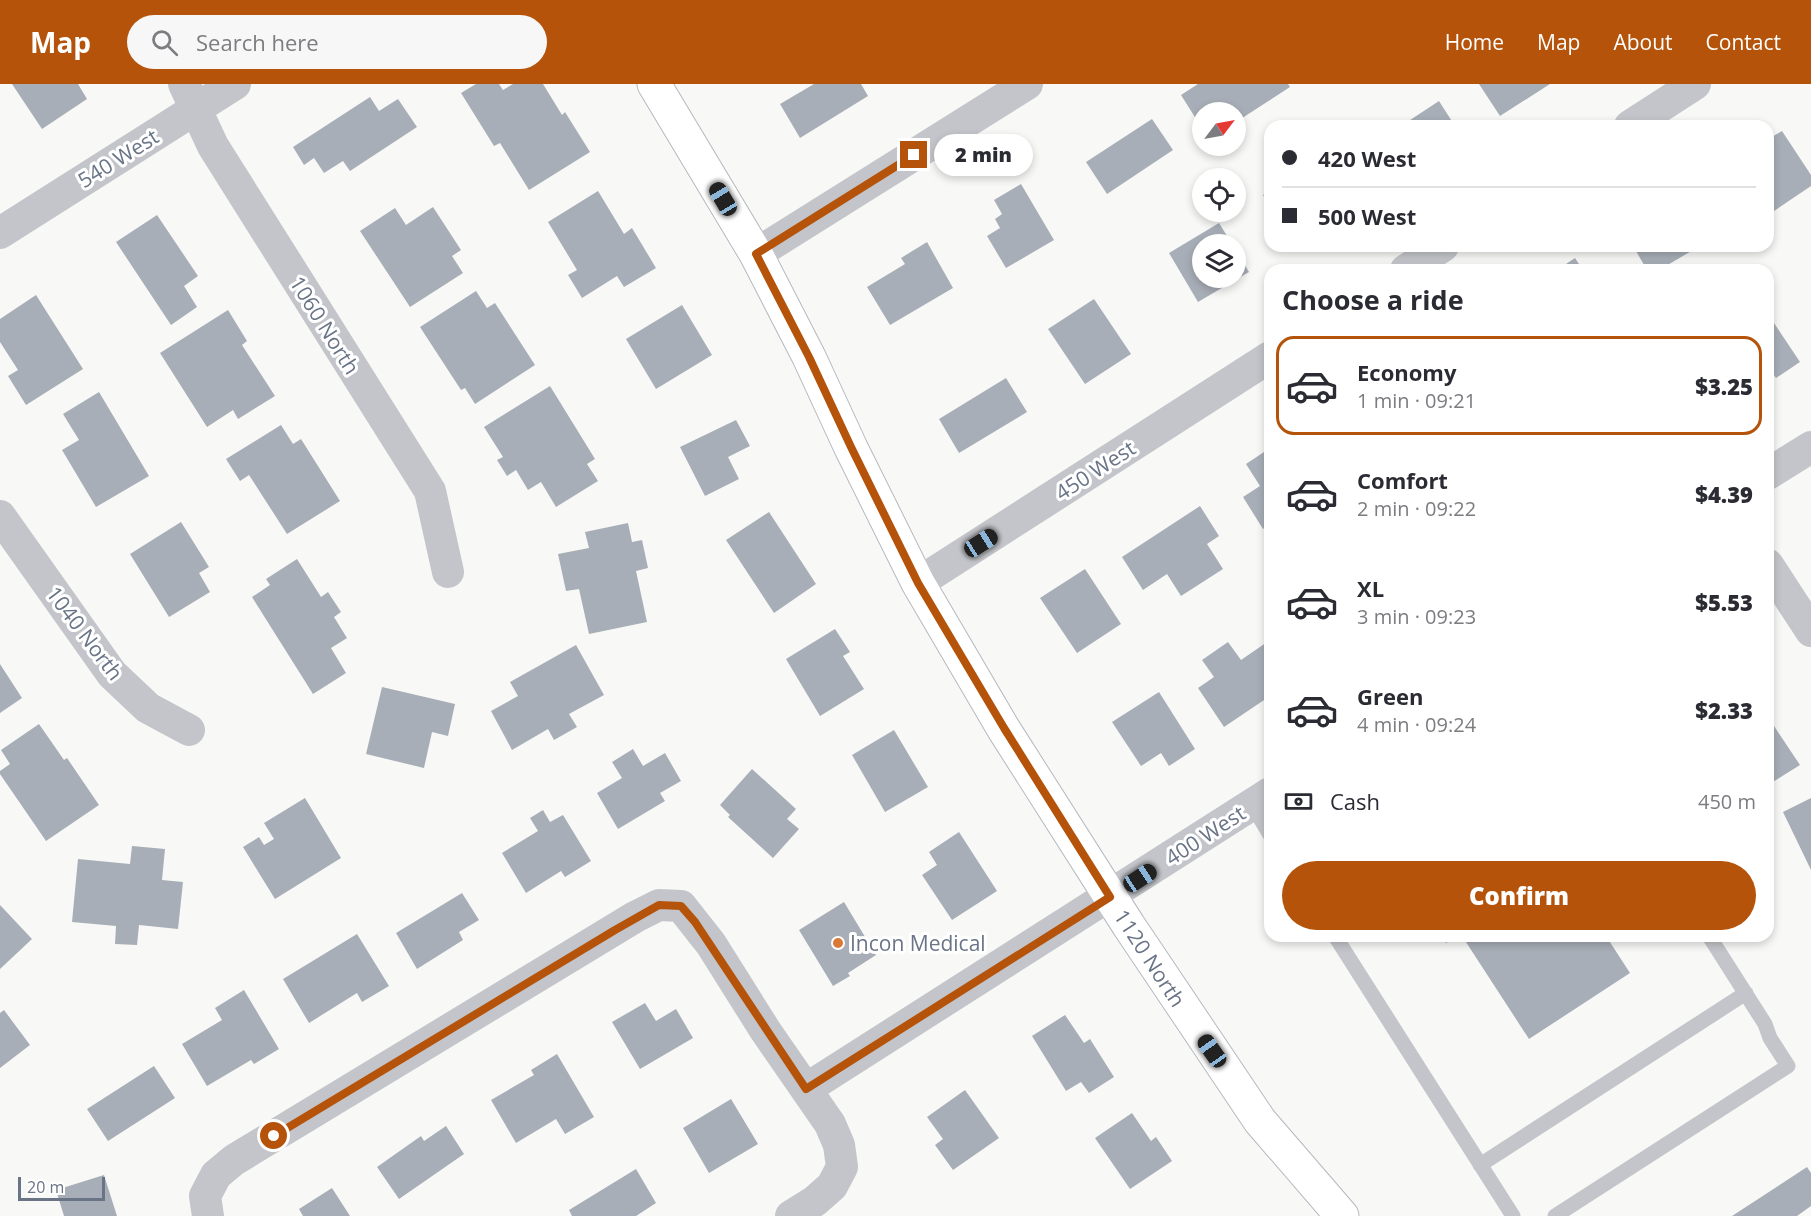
<!DOCTYPE html>
<html lang="en">
<head>
<meta charset="utf-8">
<style>
	body { margin:0; font-family:"Open Sans",sans-serif; background:#f7f7f7; color:#2b2b33; height:100vh; display:flex; flex-direction:column; font-size:22px; white-space:nowrap }
	* { box-sizing:border-box; margin:0 }
	p { font-size:20px; color:#7c7c81 }
	.icon { flex:none; width:33px; height:33px; fill:none; stroke:currentColor; stroke-width:2; stroke-linecap:round; stroke-linejoin:round }
	.map { position:relative; flex:1; overflow:hidden }
	.side { position:absolute; left:1264px; top:180px; width:510px; height:678px; display:flex; flex-direction:column; background:#fff; border-radius:18px; box-shadow:0 3px 9px #0003 }
	.side>* { flex:none }
	.guide { position:absolute; left:1264px; top:36px; width:510px; height:132px; border-radius:18px; box-shadow:0 3px 9px #0003; display:grid; align-content:center; height:132px; padding:0 18px; background:#fff }
	.needle { width:39px; rotate:58deg }
	.tools { position:absolute; left:1192px; top:18px; display:grid; gap:12px }
	.tools a { display:grid; place-items:center; width:54px; height:54px; border-radius:50%; background:#fff; box-shadow:0 3px 9px #0003; font-size:30px }
	.scale { position:absolute; left:18px; bottom:15px; width:87px; box-sizing:border-box; padding-left:6px; border:3px solid #697486; border-top:0; font-size:16px; line-height:21px; white-space:nowrap; color:#697486; -webkit-text-stroke:4px #fff; paint-order:stroke }
	.end { position:absolute; width:27px; height:27px; margin:-14px; border:8px solid #b45309; background:#fff; box-shadow:0 0 0 3px #fff }
	.from { border-radius:50% }
	.bubble { position:absolute; height:42px; border-radius:21px; background:#fff; box-shadow:0 3px 9px #0003; font-size:20px; font-weight:800; line-height:42px; text-align:center }
	.car { position:absolute; width:18px; height:36px; margin:-18px -9px; border-radius:8px; box-shadow:0 0 4px 2px #0007; background:linear-gradient(#222 24%,#8ab4d8 0 40%,#222 0 76%,#8ab4d8 0 86%,#222 0) }
	.guide b { display:flex; align-items:center; gap:21px; height:57px; font-size:22px }
	.guide b+b { border-top:2px solid #e1e1e2 }
	.guide i { width:15px; height:15px; background:#2b2b33 }
	ul { padding:0; list-style:none }
	li { display:flex; align-items:center; gap:18px; height:99px; margin:0 12px 9px; padding:0 6px; border:3px solid transparent; border-radius:18px }
	li div { flex:1 }
	li b { display:block; font-size:22px }
	li em { font-style:normal; font-weight:800 }
	li.selected { border-color:#b45309 }
	li>.icon { width:54px; height:54px; stroke-width:1.5 }
	h2 { padding:0 18px; font-size:27px; line-height:72px }
	.pay { display:flex; align-items:center; gap:15px; height:66px; padding:0 18px; font-size:22px }
	.pay p { margin-inline-start:auto }
	.button { display:flex; gap:12px; margin-top:auto; padding:12px 18px }
	.button a { flex:1; height:69px; border-radius:36px; background:#b45309; color:#fff; font-size:24px; font-weight:800; line-height:69px; text-align:center }
	header { display:flex; align-items:center; gap:36px; box-sizing:border-box; height:84px; padding:0 30px; background:#b45309; color:#fff }
	header strong { font-size:28px }
	nav { display:flex; gap:33px; margin-inline-start:auto; font-size:21px }
	.search { width:420px; height:54px; background:#f7f7f7; display:flex; align-items:center; gap:15px; box-sizing:border-box; padding:0 21px; border-radius:33px; color:#7c7c81; font-size:22px }
	.map>svg:first-child { display:block }
</style>
</head>
<body>
<header>
<strong>Map</strong>
<div class="search"><svg class="icon" aria-label="search" viewBox="0 0 24 24"><circle cx="10" cy="10" r="6"/><path d="M15 15l6 6"/></svg>Search here</div>
<nav><a>Home</a><a>Map</a><a>About</a><a>Contact</a></nav>
</header>
<div class="map">
<svg width="1811" height="1132" viewBox="0 0 1811 1132">
	<rect width="100%" height="100%" fill="#f8f9f6"/>
	<path fill="#a8aeb7" d="M12,0H78L87,15L42,45Z
		M476,0H499L503,6L513,0H543L562,31L565,28L590,68L529,106L500,59L494,62L461,9Z
		M814,0H861L868,12L800,54L780,20Z
		M1198,0H1288L1290,3L1236,38V28H1203V46L1181,11Z
		M1479,0H1550L1500,32Z
		M370,13L379,27L398,15L417,43L350,87L343,77L324,89L314,74L304,81L293,63Z
		M1439,17L1455,42H1401Z
		M1152,35L1173,66L1107,110L1086,78Z
		M1782,47L1811,91V102L1771,129L1768,125V85L1771,83L1768,80V55Z
		M1021,100L1054,156L1006,184L987,152L1000,144L995,135L1002,130L994,116Z
		M598,107L624,150L632,144L656,184L624,203L617,192L582,214L568,191L577,186L548,138Z
		M1270,107V122L1263,111Z
		M433,123L461,166L452,172L463,189L410,223L360,147L395,124L406,141Z
		M157,131L198,192L184,202L197,223L171,241L116,158Z
		M1219,139L1232,160H1203V194H1236V166L1249,188L1198,218L1169,169Z
		M927,158L953,204L890,241L867,203L905,180L901,174Z
		M1633,162H1700L1659,186H1647Z
		M1575,174L1583,186H1557Z
		M476,207L487,224L495,219L535,281L475,320L465,304L461,306L420,243Z
		M36,211L83,285L26,321L8,292L18,286L0,258V235Z
		M1094,215L1131,270L1085,300L1048,245Z
		M682,221L712,271L656,305L626,255Z
		M228,226L247,257L242,261L275,312L238,335L233,326L207,343L160,269Z
		M1768,230L1800,278L1776,294L1768,283Z
		M1006,294L1027,328L959,369L939,335Z
		M550,302L595,375L587,380L598,397L556,423L541,398L528,406L516,386L507,392L497,376L503,373L484,343Z
		M99,308L149,392L96,423L62,366L79,356L63,330Z
		M736,336L750,362L728,373L739,395L705,412L680,363Z
		M281,341L293,360L301,355L340,417L287,450L249,391L240,397L226,375Z
		M1270,364V440L1263,445L1243,413L1260,402L1246,380Z
		M1200,422L1219,452L1207,460L1223,485L1181,512L1167,490L1143,506L1122,473Z
		M769,428L816,500L774,529L726,456Z
		M181,438L209,483L199,489L210,508L169,533L130,470Z
		M628,439L632,458L642,456L648,484L636,487L647,538L589,550L579,505L566,507L558,470L589,464L585,448Z
		M297,475L321,513L328,508L341,528L334,533L347,554L331,564L346,589L313,610L252,513L270,501L266,495Z
		M1085,485L1121,540L1077,569L1040,514Z
		M835,545L850,568L843,572L864,605L820,632L786,575Z
		M1270,556V612L1224,643L1198,604L1214,593L1202,576L1228,558L1241,576Z
		M576,561L604,611L569,630L577,643L554,656L548,645L512,666L491,627L518,612L510,598Z
		M0,580L22,614L0,629Z
		M382,603L455,620L448,652L432,648L424,684L366,670Z
		M1159,608L1195,665L1169,682L1161,669L1141,682L1112,638Z
		M1768,633L1800,681L1768,701Z
		M39,640L64,676L67,674L99,721L46,757L0,690V687L10,680L1,666Z
		M894,646L928,703L885,728L852,671Z
		M633,665L643,682L665,669L681,697L660,709L665,717L618,745L597,709L622,694L612,678Z
		M752,685L796,725L787,735L799,745L773,774L728,733L730,731L720,721Z
		M305,714L341,774L275,815L243,763L259,753L264,761L274,755L264,739Z
		M1811,714V786L1783,728Z
		M543,726L550,738L563,731L591,777L565,793L561,787L526,809L502,769L538,747L530,734Z
		M959,748L997,807L952,836L922,791L937,781L929,768Z
		M132,762L165,765L162,796L183,798L178,845L139,841L137,861L115,860L116,842L72,838L78,775L130,780Z
		M462,809L479,836L459,848L463,856L417,885L396,849Z
		M844,818L876,871L848,889L850,892L833,902L799,846Z
		M0,821L32,855L0,885Z
		M357,850L389,902L362,918L357,909L309,939L283,895Z
		M1442,852H1458L1446,859Z
		M1462,852H1606L1630,889L1529,955Z
		M244,906L279,965L254,980L251,976L207,1002L182,960L222,936L215,924Z
		M645,919L656,937L676,925L693,954L640,985L612,938Z
		M4,926L30,961L0,984V929Z
		M1065,931L1084,959L1090,955L1114,993L1089,1009L1081,998L1066,1007L1032,952Z
		M557,970L594,1033L565,1050L556,1035L516,1059L491,1016L534,991L531,986Z
		M154,982L175,1014L108,1057L87,1025Z
		M965,1006L999,1054L953,1086L935,1061L943,1055L927,1033Z
		M731,1015L758,1060L709,1089L683,1044Z
		M1132,1029L1151,1057L1156,1053L1172,1077L1130,1105L1095,1054Z
		M446,1042L464,1070L399,1115L377,1083L421,1052L424,1057Z
		M1807,1083L1811,1089V1122L1797,1132H1732Z
		M636,1085L656,1119L636,1132H572L569,1126Z
		M104,1091L117,1132H64L56,1106Z
		M332,1104L350,1132H303L299,1125Z"/>
	<g fill="none" stroke-linecap="round" stroke-linejoin="round">
		<defs>
			<path id="secondary" d="M654,0L756,170L809,273L851,364L918,499L1003,644L1129,842L1260,1037L1342,1132"/>
		</defs>
		<use href="#secondary" stroke="#b5b9bf" stroke-width="35"/>
		<path stroke="#c3c5ca" stroke-width="15" d="M1252,721L1270,751
			M1335,852L1513,1132
			M1480,1081L1746,909
			M1555,1132L1788,982L1770,954L1765,940L1709,852"/>
		<path stroke="#c3c5ca" stroke-width="32" d="M184,0L213,62L430,407L448,488
			M1630,42L1695,0
			M0,149L235,0
			M756,170L1027,0
			M1406,186L1443,162
			M1768,390L1811,363
			M0,432L112,590L148,624L189,646
			M1768,481L1811,547
			M918,499L1270,273
			M806,1005L1270,709
			M208,1132L205,1112L216,1091L234,1076L635,833L659,821L681,822L711,860L765,946L830,1040L839,1061L842,1083L832,1102L815,1117L791,1132"/>
		<use href="#secondary" stroke="#fff" stroke-width="33"/>
	</g>
	<g fill="none" stroke-linecap="round" stroke-linejoin="round">
		<path stroke="#b45309" stroke-width="8" d="M274,1052L615,846L659,821L681,822L695,838L806,1005L1110,813L1004,644L918,499L851,363L809,273L756,170L914,71"/>
	</g>
	<circle fill="#da7835" stroke="#fff" stroke-width="2" cx="838" cy="859" r="6"/>
	<g text-anchor="middle" dominant-baseline="central" stroke-width="6" stroke-linejoin="round" paint-order="stroke">
		<g font-size="21" fill="#697486" stroke="#fff">
			<text transform="translate(118 74) rotate(-32)">540 West</text>
			<text transform="translate(325 241) rotate(58)">1060 North</text>
			<text transform="translate(1095 386) rotate(-33)">450 West</text>
			<text transform="translate(85 549) rotate(53)">1040 North</text>
			<text transform="translate(1205 751) rotate(-33)">400 West</text>
			<text transform="translate(1150 874) rotate(57)">1120 North</text>
		</g>
		<g font-size="21" fill="#697486" stroke="#fff" text-anchor="start">
			<text x="850" y="859">Incon Medical</text>
		</g>
	</g>
</svg>
<div class="tools">
<a><svg class="needle" viewBox="-14 -14 28 28"><path d="M0-13l5 13h-10z" fill="#e53935"/><path d="M0 13l5-13h-10z" fill="#7c7c81"/></svg></a>
<a><svg class="icon" aria-label="locate" viewBox="0 0 24 24"><circle cx="12" cy="12" r="6"/><path d="M12 2v4M12 18v4M2 12h4M18 12h4"/></svg></a>
<a><svg class="icon" aria-label="layers" viewBox="0 0 24 24"><path d="M12 4l9 5-9 5-9-5zM3 14l9 5 9-5"/></svg></a>
</div>
<div class="scale">20 m</div>
<i class="end from" style="left:274px;top:1052px"></i>
<i class="end" style="left:914px;top:71px"></i>
<div class="bubble" style="left:934px;top:50px;width:99px">2 min</div>
<i class="car" style="left:723px;top:115px;rotate:329deg"></i>
<i class="car" style="left:981px;top:459px;rotate:58deg"></i>
<i class="car" style="left:1140px;top:794px;rotate:57deg"></i>
<i class="car" style="left:1212px;top:967px;rotate:325deg"></i>
<div class="guide">
<b><i class="from"></i>420 West</b>
<b><i></i>500 West</b>
</div>
<section class="side">
<h2>Choose a ride</h2>
<ul>
<li class="selected"><svg class="icon" aria-label="car" viewBox="0 0 24 24"><path d="M5 17H2v-5l4-1 3-4h7l3 4 3 1v5h-3M9 17h6M6 11h13"/><circle cx="7" cy="17" r="2"/><circle cx="17" cy="17" r="2"/></svg><div><b>Economy</b><p>1 min · 09:21</p></div><em>$3.25</em></li>
<li><svg class="icon" aria-label="car" viewBox="0 0 24 24"><path d="M5 17H2v-5l4-1 3-4h7l3 4 3 1v5h-3M9 17h6M6 11h13"/><circle cx="7" cy="17" r="2"/><circle cx="17" cy="17" r="2"/></svg><div><b>Comfort</b><p>2 min · 09:22</p></div><em>$4.39</em></li>
<li><svg class="icon" aria-label="car" viewBox="0 0 24 24"><path d="M5 17H2v-5l4-1 3-4h7l3 4 3 1v5h-3M9 17h6M6 11h13"/><circle cx="7" cy="17" r="2"/><circle cx="17" cy="17" r="2"/></svg><div><b>XL</b><p>3 min · 09:23</p></div><em>$5.53</em></li>
<li><svg class="icon" aria-label="car" viewBox="0 0 24 24"><path d="M5 17H2v-5l4-1 3-4h7l3 4 3 1v5h-3M9 17h6M6 11h13"/><circle cx="7" cy="17" r="2"/><circle cx="17" cy="17" r="2"/></svg><div><b>Green</b><p>4 min · 09:24</p></div><em>$2.33</em></li>
</ul>
<div class="pay"><svg class="icon" aria-label="cash" viewBox="0 0 24 24"><path d="M3 7h18v10H3z"/><circle cx="12" cy="12" r="2"/></svg>Cash<p>450 m</p></div>
<div class="button"><a>Confirm</a></div>
</section>
</div>
</body>
</html>
